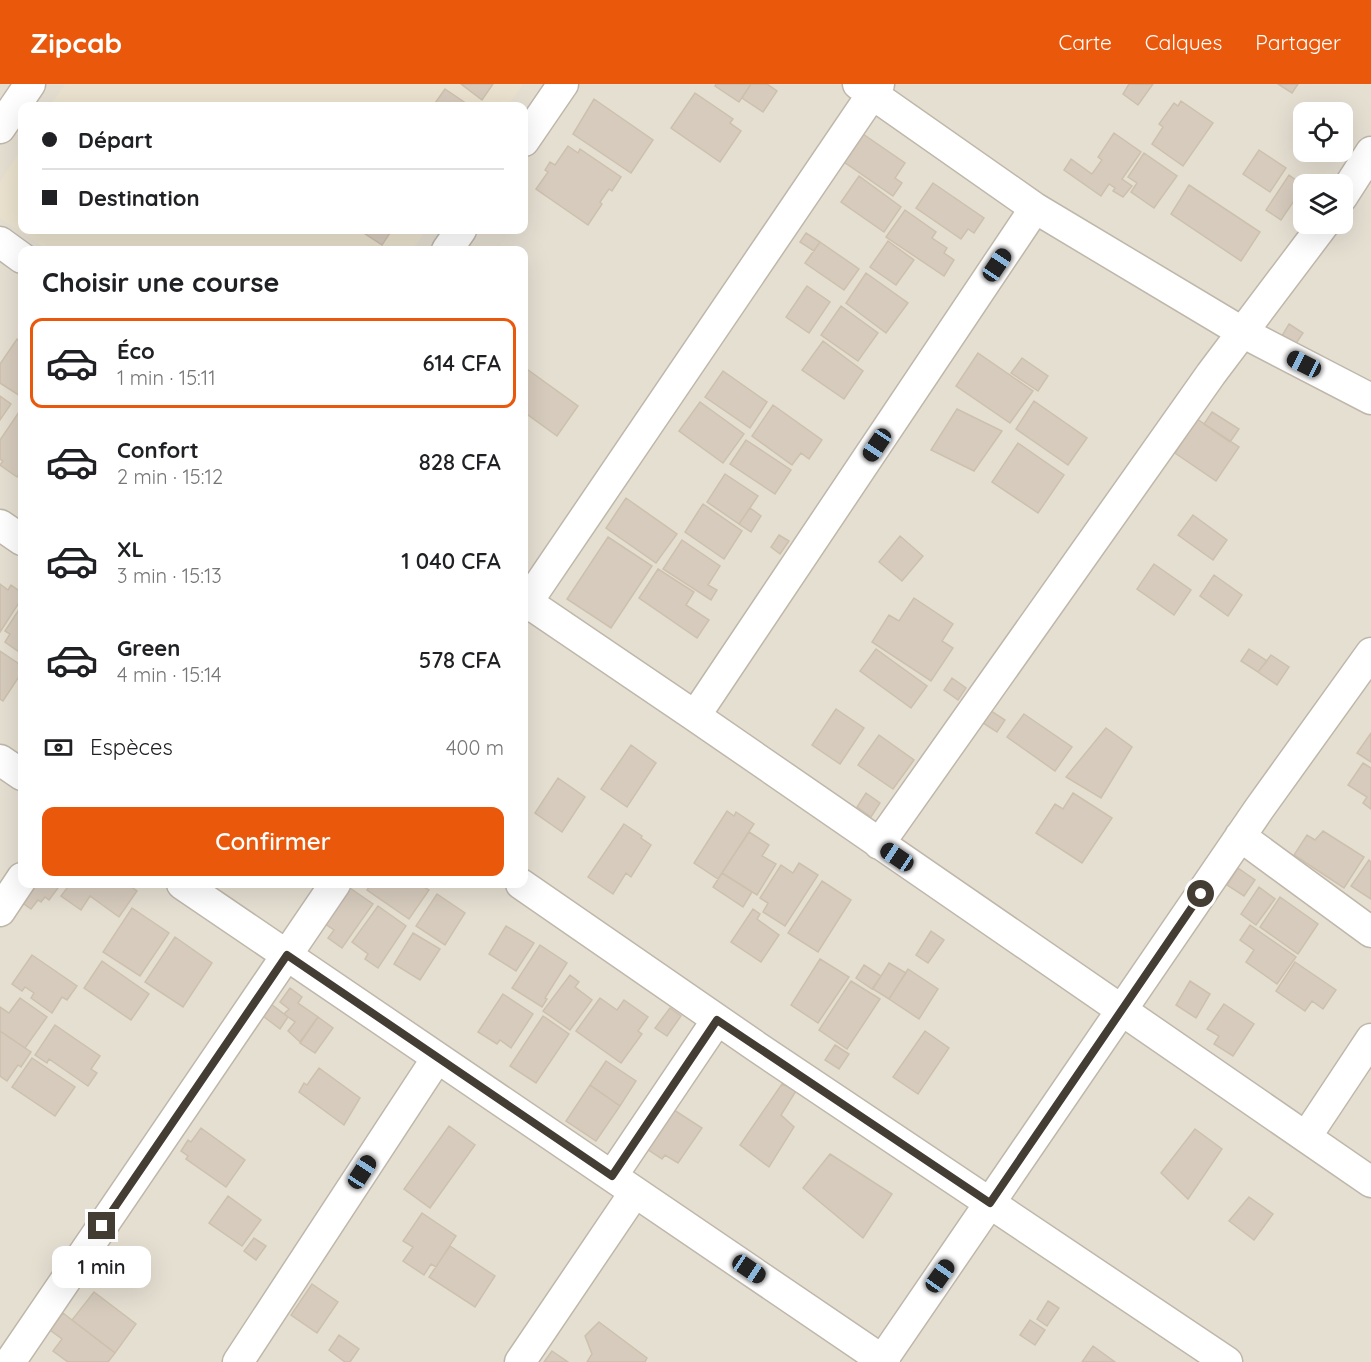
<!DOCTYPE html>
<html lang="fr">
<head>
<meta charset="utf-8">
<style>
	body { margin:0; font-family:Quicksand,sans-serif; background:#f2f2f2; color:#202124; height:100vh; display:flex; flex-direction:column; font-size:22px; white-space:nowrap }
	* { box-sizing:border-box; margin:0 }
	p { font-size:20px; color:#757577 }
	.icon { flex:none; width:33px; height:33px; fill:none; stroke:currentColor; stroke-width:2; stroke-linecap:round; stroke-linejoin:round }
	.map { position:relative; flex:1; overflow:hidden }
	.drawer { position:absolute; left:18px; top:162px; width:510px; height:642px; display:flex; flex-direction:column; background:#fff; border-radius:12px; box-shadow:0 6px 24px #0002 }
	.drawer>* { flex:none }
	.banner { position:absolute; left:18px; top:18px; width:510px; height:132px; border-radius:12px; box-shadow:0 6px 24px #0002; display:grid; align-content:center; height:132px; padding:0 24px; background:#fff }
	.controls { position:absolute; left:1293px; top:18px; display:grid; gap:12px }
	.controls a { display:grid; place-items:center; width:60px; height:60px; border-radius:12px; background:#fff; box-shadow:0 6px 24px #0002; font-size:30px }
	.end { position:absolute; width:27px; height:27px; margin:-14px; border:8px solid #433d34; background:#fff; box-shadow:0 0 0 3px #fff }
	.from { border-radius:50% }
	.bubble { position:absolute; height:42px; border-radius:12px; background:#fff; box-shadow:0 6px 24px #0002; font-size:20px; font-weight:600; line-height:42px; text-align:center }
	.car { position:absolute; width:18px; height:36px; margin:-18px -9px; border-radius:8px; box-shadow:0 0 4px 2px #0007; background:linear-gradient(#222 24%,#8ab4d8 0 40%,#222 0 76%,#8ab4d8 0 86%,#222 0) }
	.banner b { display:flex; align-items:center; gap:21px; height:57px; font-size:22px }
	.banner b+b { border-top:2px solid #e0e0e0 }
	.banner i { width:15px; height:15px; background:#202124 }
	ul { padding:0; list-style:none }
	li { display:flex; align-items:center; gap:18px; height:90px; margin:0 12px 9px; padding:0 12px; border:3px solid transparent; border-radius:12px }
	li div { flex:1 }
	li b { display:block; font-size:22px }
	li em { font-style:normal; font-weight:600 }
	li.on { border-color:#ea580c }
	li>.icon { width:54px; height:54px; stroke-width:1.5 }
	h2 { padding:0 24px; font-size:27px; line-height:72px }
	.pay { display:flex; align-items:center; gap:15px; height:66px; padding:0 24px; font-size:22px }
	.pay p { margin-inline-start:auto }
	.cta { display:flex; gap:12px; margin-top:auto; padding:12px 24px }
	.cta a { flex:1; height:69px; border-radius:12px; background:#ea580c; color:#fff; font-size:24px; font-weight:600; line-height:69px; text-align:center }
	header { display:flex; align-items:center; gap:36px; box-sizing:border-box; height:84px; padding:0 30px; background:#ea580c; color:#fff }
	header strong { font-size:28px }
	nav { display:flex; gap:33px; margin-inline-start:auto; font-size:21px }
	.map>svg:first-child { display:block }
</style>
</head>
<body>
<header>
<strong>Zipcab</strong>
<nav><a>Carte</a><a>Calques</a><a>Partager</a></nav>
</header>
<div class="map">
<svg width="1371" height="1278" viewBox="0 0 1371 1278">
	<rect width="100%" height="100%" fill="#f1ede4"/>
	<path fill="#e5dfd2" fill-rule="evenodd" d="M0,0H1371V1278H0ZM22,22H524V146H22ZM1304,28H1342V68H1304ZM1304,100H1342V140H1304ZM22,166H524V800H22Z"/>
	<path fill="#eae2ce" d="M65,0H523L508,22H50Z
		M22,64V146H426L412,166H48L0,134V98Z"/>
	<path fill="#d6cbbd" stroke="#cdc0ad" stroke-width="1.5" d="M461,0H493L482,16Z
		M716,0H751L739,18L715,2Z
		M751,0H767L777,7L763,28L742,14Z
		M1129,0H1153L1138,21L1123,10Z
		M1278,0H1298L1292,9Z
		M445,5L470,22H433Z
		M695,9L733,35L730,39L741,47L720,78L671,44Z
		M594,15L653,56L631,89L573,50Z
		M1181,17L1213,39L1183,82L1152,60L1163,43L1159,40L1174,19L1178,22Z
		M1114,49L1141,68L1122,95L1132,102L1123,113L1113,107L1115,104L1109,100L1101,112L1064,86L1071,75L1092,90L1102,76L1098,73Z
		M863,50L905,79L895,94L902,99L893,112L844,78Z
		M568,62L578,69L580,65L621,93L612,107L609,105L600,118L602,120L588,141L536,105L548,88L545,86L550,78L555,81Z
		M1259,66L1286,84L1270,108L1243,90Z
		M1144,69L1177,92L1154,124L1131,108L1137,99L1128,93Z
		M1289,91L1304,102L1281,136L1266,126Z
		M859,92L901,123L884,148L841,118Z
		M933,99L984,134L974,149L968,145L961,155L916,124Z
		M1189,101L1260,148L1241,177L1171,130Z
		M905,126L936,148L932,154L947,164L944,169L954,176L944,192L886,153Z
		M359,146H392L382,161Z
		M806,149L820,158L814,167L800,158Z
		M888,157L914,176L896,201L870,183Z
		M820,158L859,185L844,206L805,179Z
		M866,189L908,219L886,249L846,219Z
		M807,202L830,218L809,249L786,233Z
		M841,222L878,249L858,277L821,251Z
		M1289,240L1303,249L1293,264L1280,255Z
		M17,255L22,259V308L20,312L0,299V280Z
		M823,257L863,287L844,315L802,286Z
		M978,269L1033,307L1010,339L956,302Z
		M1022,274L1048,292L1038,307L1011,289Z
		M524,283L578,322L557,352L524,328Z
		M723,287L767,318L750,344L705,313Z
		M0,312L11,320L0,336Z
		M1034,317L1087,354L1068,381L1016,345Z
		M700,318L744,350L723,379L679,347Z
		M773,321L822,356L809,375L801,369L792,381L752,352Z
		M957,325L1002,347L974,387L931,366Z
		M19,328L22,330V384L17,393L0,381L3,377L0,375V356Z
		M1212,328L1239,345L1230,358L1204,340Z
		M1197,335L1239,363L1216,397L1175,369Z
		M746,356L791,386L775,410L730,380Z
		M1018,359L1064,391L1038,429L992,398Z
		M725,390L758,412L739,440L707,418Z
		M626,414L677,450L656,479L606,444Z
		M703,420L742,447L724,475L685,448Z
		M750,424L761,432L751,448L739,440Z
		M1193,431L1227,456L1213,476L1178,451Z
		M779,451L789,457L780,470L771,463Z
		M900,452L923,472L902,497L879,478Z
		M608,453L652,482L611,544L567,515Z
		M682,456L720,482L708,501L717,506L711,516L663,485Z
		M1154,480L1191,506L1174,531L1137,505Z
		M658,485L694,508L686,521L709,536L697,554L639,514Z
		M1214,491L1242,511L1228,532L1200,512Z
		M0,500L8,506L11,501L22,509V514L0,548Z
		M914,514L953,540L942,557L953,564L931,597L872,558L889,531L899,537Z
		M22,521V570L5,558L10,550L5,547Z
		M876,565L927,602L911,624L860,587Z
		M1249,565L1267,577L1258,588L1241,577Z
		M0,567L22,582V588L3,617L0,615Z
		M1271,571L1289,583L1277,601L1258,588Z
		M952,594L966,604L958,616L944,606Z
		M836,625L864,644L840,680L812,661Z
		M988,625L1005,636L997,648L980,637Z
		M1024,630L1072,663L1055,687L1007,653Z
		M1106,644L1132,663L1101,714L1066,693Z
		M1371,649V678L1357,669Z
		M879,651L914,676L893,705L858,681Z
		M631,661L656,679L627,723L601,705Z
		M1363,679L1371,684V725L1363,719L1367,713L1348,701Z
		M558,694L585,713L562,748L535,729Z
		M866,709L880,719L871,733L857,723Z
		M1073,709L1112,734L1082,779L1036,749L1055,720L1063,725Z
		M727,727L734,732L736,728L754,740L718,795L694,779Z
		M624,740L642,752L641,754L651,761L631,793L626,789L613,810L588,793Z
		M1323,747L1364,773L1344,804L1294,771L1307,751L1315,756Z
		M749,748L769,761L762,772L776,780L757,811L722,789Z
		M1369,776L1371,778V815L1351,802Z
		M799,779L818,791L785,842L763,828L768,819L760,814L781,781L793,789Z
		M1238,784L1255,796L1244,812L1227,801Z
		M722,789L752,808L743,823L713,803Z
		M822,797L851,816L818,868L788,849Z
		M22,800H61L49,816L45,813L41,818L38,816L31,825L13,812Z
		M70,800H127L137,807L119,833L90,812L81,826L61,812Z
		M371,800H419L429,806L409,835L367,806Z
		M347,802L373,820L342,864L328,854L334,846L322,838Z
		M1259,803L1275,815L1256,841L1241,830Z
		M437,810L465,829L445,861L416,842Z
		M1280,813L1318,840L1298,870L1260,843Z
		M378,822L406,842L378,884L365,875L368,870L352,858Z
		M132,824L169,849L140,892L103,868Z
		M753,825L760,830L757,835L779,851L761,878L731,858Z
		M1250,841L1296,873L1277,900L1246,878L1254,866L1240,856Z
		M506,842L534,859L516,887L489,870Z
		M931,847L944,856L928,879L916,871Z
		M413,849L440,865L420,896L394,880Z
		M175,853L212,879L183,923L145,898Z
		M540,861L567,879L545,914L547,915L542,923L512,904Z
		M32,871L77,902L67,916L62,913L52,929L31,914L34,909L25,903L22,907L12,900Z
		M820,875L849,893L818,939L791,921Z
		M102,877L149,910L131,936L84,904Z
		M1295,878L1336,906L1323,925L1312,917L1305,927L1276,907Z
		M889,879L906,889L889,915L873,905Z
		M864,881L881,892L872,905L856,894Z
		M908,885L938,905L919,935L889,915Z
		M570,891L579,898L575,903L592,916L570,946L543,927Z
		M851,897L880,915L847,965L819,946Z
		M1190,897L1210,910L1196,934L1176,921Z
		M290,904L302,913L298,919L318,933L300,958L288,947L295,938L284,930L289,925L280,918Z
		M503,910L533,930L511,964L500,956L497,960L478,948Z
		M20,914L47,933L25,964L0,947V923L9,929Z
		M600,914L617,926L624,916L648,933L638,947L642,950L621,979L576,947Z
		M267,917L288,933L280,945L259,929Z
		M1224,920L1254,940L1233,972L1214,960L1219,952L1207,945Z
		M670,924L681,932L667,952L655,944Z
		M543,932L569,950L536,999L510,982Z
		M318,933L333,944L315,969L300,959Z
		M55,941L100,972L91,985L97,989L88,1002L49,975L47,979L35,971Z
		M0,947L31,968L21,983L18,981L7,997L0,992Z
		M925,947L949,964L918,1010L893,993Z
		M835,961L849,970L839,985L825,976Z
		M32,974L75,1003L55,1032L12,1003Z
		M606,977L636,997L620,1022L590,1001Z
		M319,984L360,1014L344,1041L299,1008L304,999L307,1001Z
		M782,1000L796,1007L781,1031L794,1043L769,1083L740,1061Z
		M590,1001L620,1022L596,1057L566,1037Z
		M674,1026L702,1044L678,1079L665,1071L662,1075L647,1065Z
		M449,1042L475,1061L430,1124L404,1105Z
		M201,1044L245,1076L226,1103L186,1075L188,1072L181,1067L188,1056L191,1058Z
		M1195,1045L1222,1065L1188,1115L1161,1089Z
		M830,1070L892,1110L863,1154L803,1104Z
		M228,1112L261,1136L242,1162L209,1139Z
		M1249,1113L1273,1130L1254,1156L1229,1137Z
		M422,1129L456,1152L436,1183L431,1180L424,1191L403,1177L413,1163L403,1157Z
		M254,1154L266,1162L256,1176L244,1167Z
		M450,1162L495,1192L475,1223L429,1193Z
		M312,1200L338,1218L317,1249L291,1231Z
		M94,1208L136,1240L115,1269L72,1236Z
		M1048,1217L1059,1224L1047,1242L1037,1235Z
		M63,1229L115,1269L108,1278H68L53,1267L62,1255L50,1246Z
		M1030,1236L1045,1246L1035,1261L1020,1251Z
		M599,1238L647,1274L645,1278H587L592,1270L585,1252Z
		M339,1251L359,1265L350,1278H345L329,1266Z
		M1093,1262L1115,1278H1082Z
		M552,1267L568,1278H544Z"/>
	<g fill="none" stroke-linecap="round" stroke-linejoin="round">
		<defs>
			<path id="minor" d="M858,0L1035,124L1242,248L1371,315
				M0,44L30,0
				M524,57L563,0
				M1342,113L1371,68
				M0,158L22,174
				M447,166L461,146
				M0,441L22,456
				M524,516L695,632L1371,1098
				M524,523L879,0
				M695,632L1035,124
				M0,676L22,691
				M1240,752L1371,848
				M879,760L1211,290L1324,140
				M182,800L885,1278
				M521,800L757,963L1227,1278
				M0,827L22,794
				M1306,1053L1371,955
				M612,1092L717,936
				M10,1278L335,800
				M238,1278L437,974
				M520,1278L635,1108
				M881,1278L1259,725L1371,569"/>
		</defs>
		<use href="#minor" stroke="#bfb7aa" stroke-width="33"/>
		<use href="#minor" stroke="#fff" stroke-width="30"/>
	</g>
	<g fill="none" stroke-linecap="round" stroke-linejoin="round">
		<path stroke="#433d34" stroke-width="8" d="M102,1142L287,871L612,1092L717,936L990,1119L1201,810"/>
	</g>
</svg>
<div class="controls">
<a><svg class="icon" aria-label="locate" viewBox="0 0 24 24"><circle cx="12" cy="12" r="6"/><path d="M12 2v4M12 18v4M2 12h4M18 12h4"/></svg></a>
<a><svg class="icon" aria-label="layers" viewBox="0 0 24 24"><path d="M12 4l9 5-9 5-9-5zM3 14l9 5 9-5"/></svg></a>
</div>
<i class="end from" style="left:1201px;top:810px"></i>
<i class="end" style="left:102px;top:1142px"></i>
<div class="bubble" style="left:52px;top:1162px;width:99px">1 min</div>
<i class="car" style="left:997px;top:181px;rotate:34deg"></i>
<i class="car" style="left:1304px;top:280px;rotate:297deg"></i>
<i class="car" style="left:877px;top:361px;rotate:214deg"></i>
<i class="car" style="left:897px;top:773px;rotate:304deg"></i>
<i class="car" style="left:362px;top:1088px;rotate:33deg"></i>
<i class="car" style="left:749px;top:1185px;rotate:124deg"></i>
<i class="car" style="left:940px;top:1192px;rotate:35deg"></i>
<div class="banner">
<b><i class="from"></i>Départ</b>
<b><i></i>Destination</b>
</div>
<section class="drawer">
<h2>Choisir une course</h2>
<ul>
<li class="on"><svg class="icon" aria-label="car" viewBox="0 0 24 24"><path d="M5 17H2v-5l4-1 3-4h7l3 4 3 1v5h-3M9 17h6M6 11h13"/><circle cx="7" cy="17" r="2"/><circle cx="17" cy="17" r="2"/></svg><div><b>Éco</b><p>1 min · 15:11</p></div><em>614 CFA</em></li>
<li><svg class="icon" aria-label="car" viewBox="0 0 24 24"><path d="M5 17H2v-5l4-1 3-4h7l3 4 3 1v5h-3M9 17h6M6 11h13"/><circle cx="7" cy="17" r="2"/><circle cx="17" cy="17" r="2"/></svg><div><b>Confort</b><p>2 min · 15:12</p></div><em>828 CFA</em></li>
<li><svg class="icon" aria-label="car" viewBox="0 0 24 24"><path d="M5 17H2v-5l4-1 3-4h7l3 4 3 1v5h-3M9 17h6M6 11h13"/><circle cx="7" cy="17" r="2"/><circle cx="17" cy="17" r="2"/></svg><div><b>XL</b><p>3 min · 15:13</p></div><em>1 040 CFA</em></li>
<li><svg class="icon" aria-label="car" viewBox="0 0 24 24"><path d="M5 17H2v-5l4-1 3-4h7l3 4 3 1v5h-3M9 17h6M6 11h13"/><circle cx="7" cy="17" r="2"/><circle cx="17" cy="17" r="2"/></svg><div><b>Green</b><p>4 min · 15:14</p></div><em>578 CFA</em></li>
</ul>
<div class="pay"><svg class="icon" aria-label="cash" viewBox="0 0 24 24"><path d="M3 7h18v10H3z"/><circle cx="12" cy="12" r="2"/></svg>Espèces<p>400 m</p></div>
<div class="cta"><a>Confirmer</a></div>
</section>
</div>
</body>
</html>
